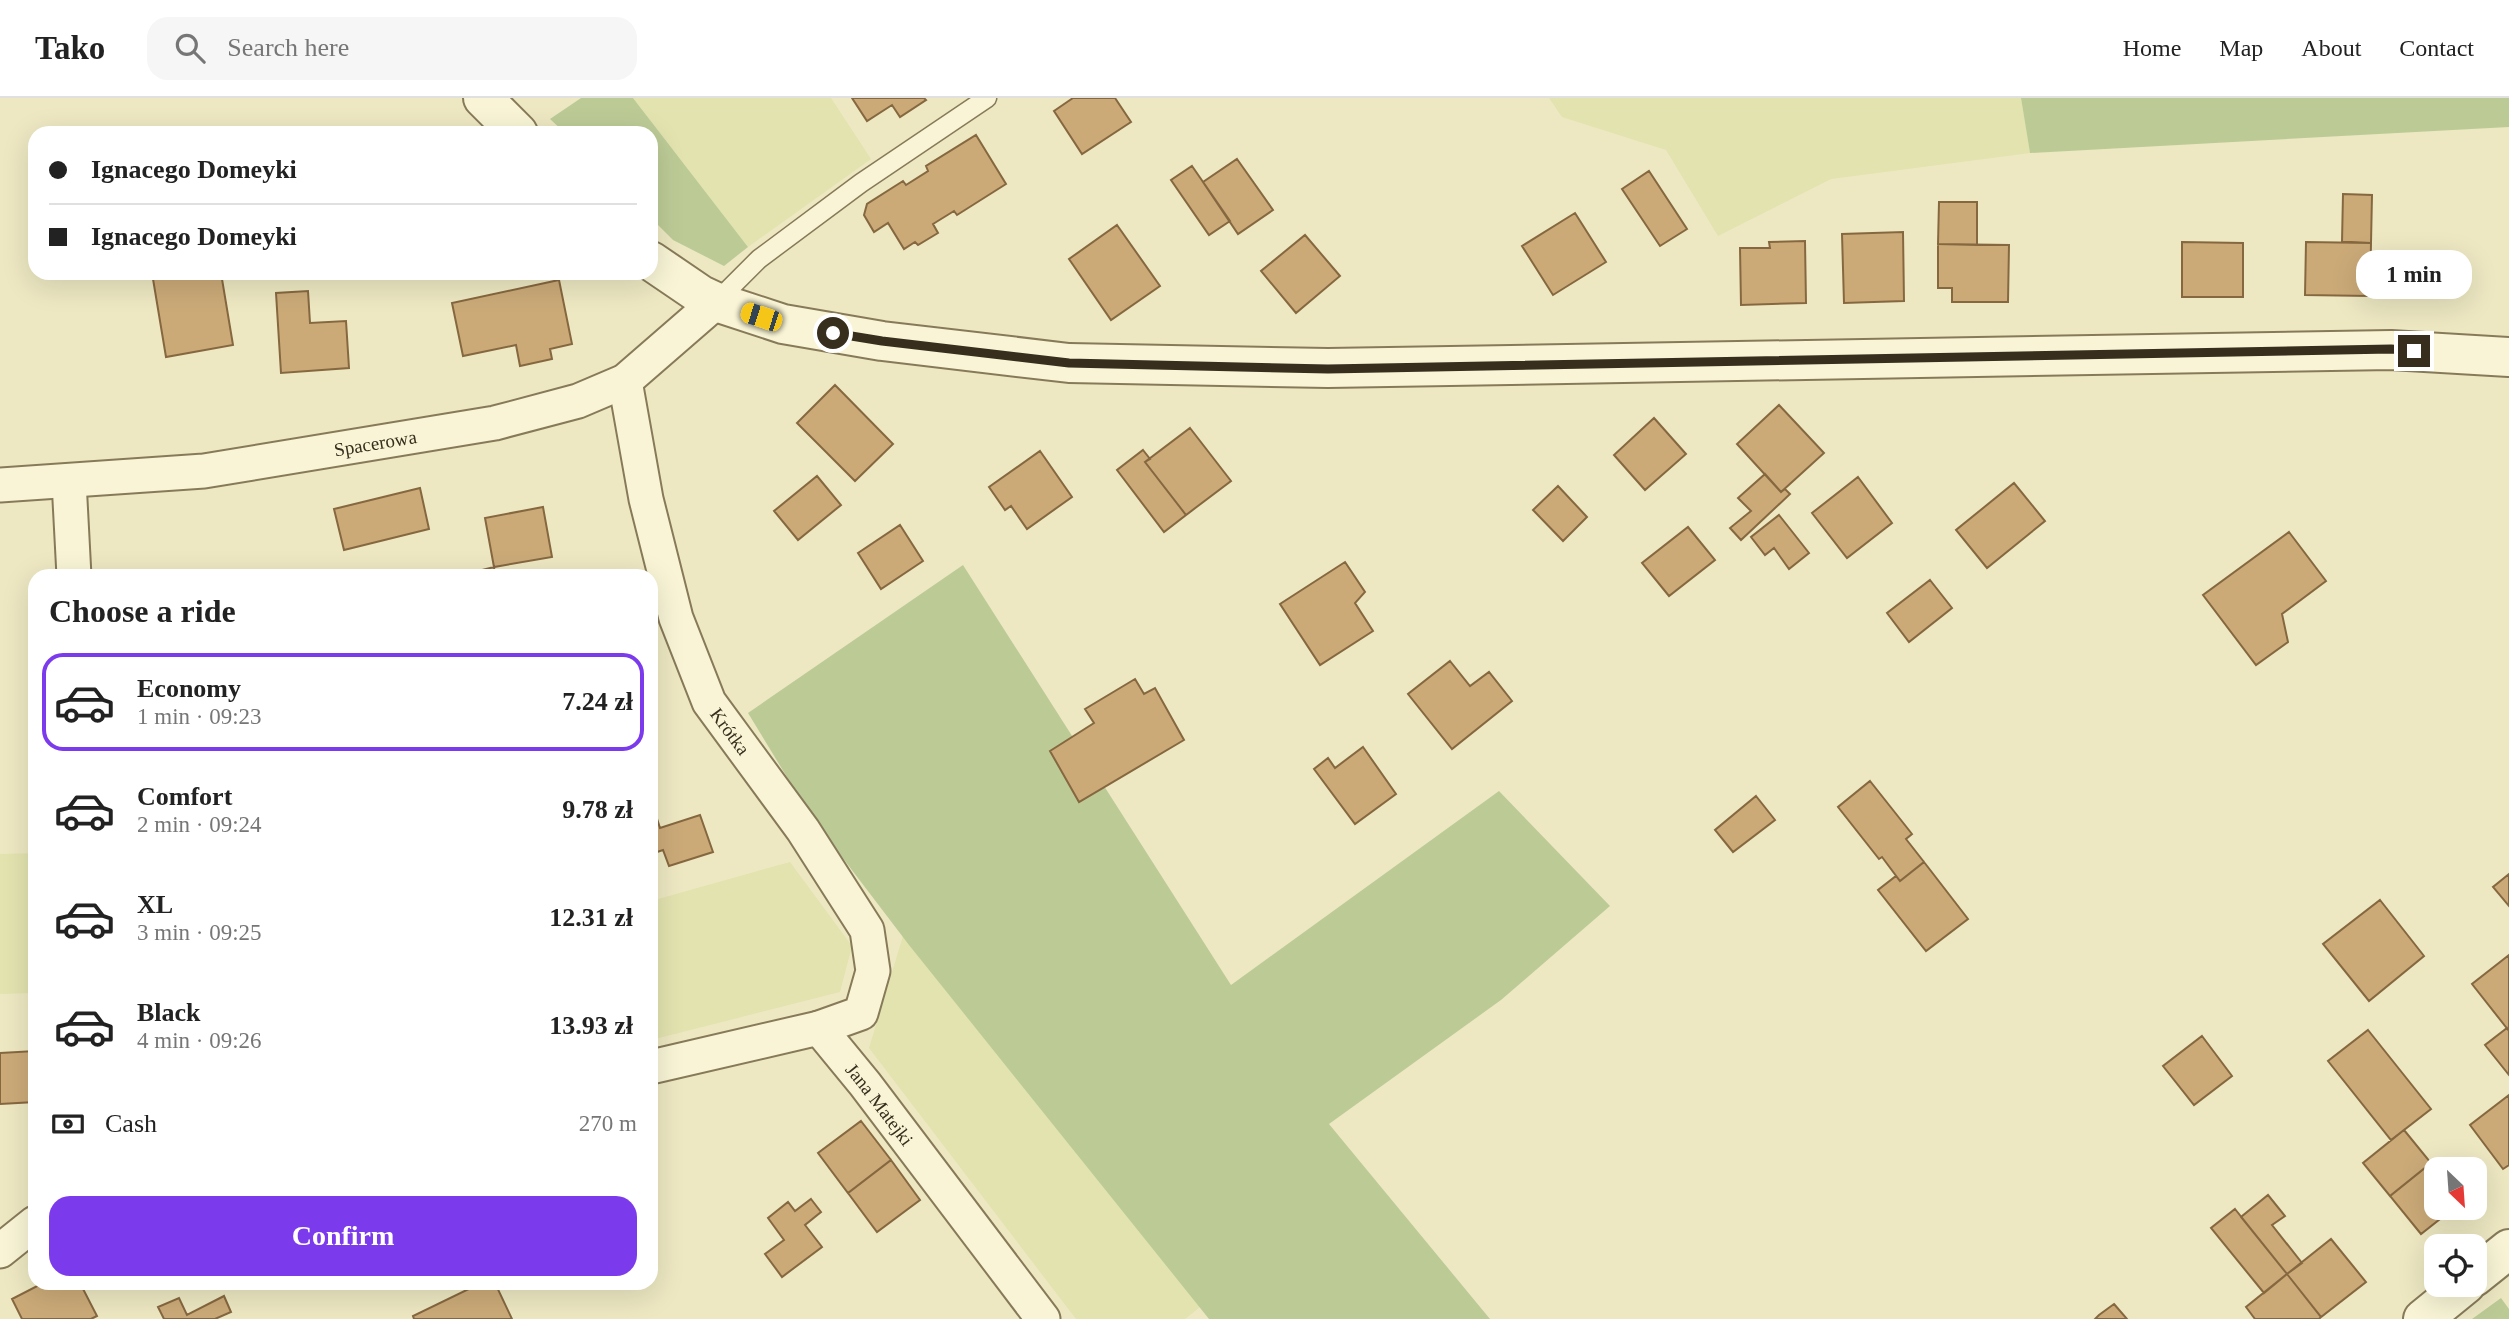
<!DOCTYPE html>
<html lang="en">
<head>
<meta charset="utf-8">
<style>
	body { margin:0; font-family:Georgia,serif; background:#f6f6f6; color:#222; height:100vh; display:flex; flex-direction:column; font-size:26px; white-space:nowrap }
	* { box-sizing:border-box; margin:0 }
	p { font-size:23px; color:#767676 }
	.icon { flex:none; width:38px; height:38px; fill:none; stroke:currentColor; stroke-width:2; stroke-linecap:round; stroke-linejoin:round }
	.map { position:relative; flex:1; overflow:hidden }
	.drawer { position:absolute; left:28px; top:471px; width:630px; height:721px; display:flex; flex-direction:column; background:#fff; border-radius:21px; box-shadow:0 7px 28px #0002 }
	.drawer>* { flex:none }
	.hud { position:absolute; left:28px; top:28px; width:630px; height:154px; border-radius:21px; box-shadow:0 7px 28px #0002; display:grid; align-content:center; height:154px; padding:0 21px; background:#fff }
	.needle { width:46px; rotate:155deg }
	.tools { position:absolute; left:2424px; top:1059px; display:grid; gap:14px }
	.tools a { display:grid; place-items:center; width:63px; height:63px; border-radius:14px; background:#fff; box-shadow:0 7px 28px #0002; font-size:35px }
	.end { position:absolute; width:32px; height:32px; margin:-16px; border:9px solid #372e1d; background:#fff; box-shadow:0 0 0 4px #fff }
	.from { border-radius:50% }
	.bubble { position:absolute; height:49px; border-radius:21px; background:#fff; box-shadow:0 7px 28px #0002; font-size:23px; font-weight:700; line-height:49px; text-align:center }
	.car { position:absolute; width:21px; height:42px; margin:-21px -10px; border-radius:9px; box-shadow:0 0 5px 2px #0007; background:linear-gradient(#f5c518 24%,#345 0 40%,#f5c518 0 76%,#345 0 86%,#f5c518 0) }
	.hud b { display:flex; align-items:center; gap:24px; height:66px; font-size:26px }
	.hud b+b { border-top:2px solid #e0e0e0 }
	.hud i { width:18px; height:18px; background:#222 }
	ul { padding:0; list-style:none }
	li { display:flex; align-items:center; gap:21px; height:98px; margin:0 14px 10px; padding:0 7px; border:4px solid transparent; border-radius:21px }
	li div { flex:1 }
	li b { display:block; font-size:26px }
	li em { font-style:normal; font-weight:700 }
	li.active { border-color:#7c3aed }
	li>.icon { width:63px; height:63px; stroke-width:1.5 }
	h2 { padding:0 21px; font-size:32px; line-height:84px }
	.pay { display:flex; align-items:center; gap:18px; height:77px; padding:0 21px; font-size:26px }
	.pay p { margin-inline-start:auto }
	.primary-button { display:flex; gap:14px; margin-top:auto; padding:14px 21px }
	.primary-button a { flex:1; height:80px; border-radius:21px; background:#7c3aed; color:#fff; font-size:28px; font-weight:700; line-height:80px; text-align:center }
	header { display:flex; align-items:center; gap:42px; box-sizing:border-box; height:98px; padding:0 35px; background:#fff; border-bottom:2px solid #e0e0e0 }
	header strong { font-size:33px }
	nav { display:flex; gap:38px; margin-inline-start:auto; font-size:24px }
	.search { width:490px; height:63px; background:#f6f6f6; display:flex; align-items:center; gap:18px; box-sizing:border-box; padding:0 24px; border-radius:21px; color:#767676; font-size:26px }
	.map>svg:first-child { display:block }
</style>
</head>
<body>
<header>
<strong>Tako</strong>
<div class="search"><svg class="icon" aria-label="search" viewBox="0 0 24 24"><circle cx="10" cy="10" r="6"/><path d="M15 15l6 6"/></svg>Search here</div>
<nav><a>Home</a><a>Map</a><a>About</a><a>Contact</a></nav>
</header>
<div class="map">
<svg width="2509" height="1221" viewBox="0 0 2509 1221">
	<rect width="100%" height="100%" fill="#ede8c2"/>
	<path fill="#e2e3af" d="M633,0H831L871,61L748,149Z
		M1549,0H2021L2030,55L1831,81L1718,138L1666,52L1562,19Z
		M35,755V895L0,896V756Z
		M790,764L852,848L840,894L651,942V803Z
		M903,838L1200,1209L1185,1221H1076L869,950Z"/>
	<path fill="#bccb96" d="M581,0H633L748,149L724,168L673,142L651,120V35H565L550,21Z
		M2021,0H2509V29L2030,55Z
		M963,467L1231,887L1499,693L1610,808L1501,902L1329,1026L1490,1221H1209L909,847L810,717L748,615Z
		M2501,1200L2509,1211V1221H2472Z"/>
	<path fill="#cbaa78" stroke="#866840" stroke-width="2" d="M852,0H924L926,2L900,19L892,7L867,23Z
		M1073,0H1115L1131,24L1082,56L1054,13Z
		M976,37L1006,86L957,117L954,113L933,126L938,135L918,147L915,144L904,151L888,125L874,134L864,117L867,106L903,83L906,87L928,73L926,68Z
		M1237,61L1273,112L1238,136L1203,84Z
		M1192,68L1230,123L1209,137L1171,82Z
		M1649,73L1687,131L1660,148L1622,91Z
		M2343,96L2372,97L2371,145L2342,144Z
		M1939,104H1977V147L1938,146Z
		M1575,115L1606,164L1553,197L1522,148Z
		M1117,127L1160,188L1111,222L1069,161Z
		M1903,134L1904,203L1844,205L1842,136Z
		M1305,137L1340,178L1296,215L1261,173Z
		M1805,143L1806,205L1741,207L1740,150H1770L1769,144Z
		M2182,144L2243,145V199H2182Z
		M2306,144L2371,145L2370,198L2305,197Z
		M1938,146L2009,147L2008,204H1952V190H1938Z
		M152,175H221L233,247L166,259Z
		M559,182L572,246L550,251L552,261L520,268L516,247L463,258L452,205Z
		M308,193L310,225L346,223L349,270L281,275L276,195Z
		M835,287L893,346L855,383L797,325Z
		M1779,307L1824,355L1781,394L1737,346Z
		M1654,320L1686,356L1645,392L1614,357Z
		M1190,330L1231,383L1186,417L1145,364Z
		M1143,352L1150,361L1145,364L1186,417L1164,434L1117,372Z
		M1040,353L1072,399L1027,431L1011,408L1005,412L989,389Z
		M1765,376L1781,394L1785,391L1790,396L1741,442L1730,430L1751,413L1738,400Z
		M817,378L841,407L798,442L774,413Z
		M1858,379L1892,425L1847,460L1812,415Z
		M2014,385L2045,423L1987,470L1956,432Z
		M1558,388L1587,419L1563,443L1533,412Z
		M420,390L429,431L344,452L334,411Z
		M543,409L552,459L494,469L485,420Z
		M1779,417L1809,455L1789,471L1774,450L1765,457L1751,439Z
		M900,427L923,463L881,491L858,455Z
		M1688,429L1715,462L1669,498L1642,465Z
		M2289,434L2326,483L2282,516L2288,544L2256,567L2203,497Z
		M1345,464L1365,494L1355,505L1373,533L1320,567L1280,506Z
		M494,469L495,478H462V477Z
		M1930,482L1952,510L1909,544L1887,515Z
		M1450,563L1470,588L1489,574L1512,603L1452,651L1408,596Z
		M1135,581L1144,596L1155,590L1184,642L1079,704L1050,653L1094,625L1085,611Z
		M1363,649L1396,696L1355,726L1314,671L1328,660L1335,670Z
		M1870,683L1912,736L1906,741L1924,764L1900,783L1882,759L1879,761L1838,709Z
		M1756,698L1775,722L1733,754L1715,732Z
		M651,702L660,730L700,717L713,754L669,768L663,752L651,756Z
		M1924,764L1968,821L1926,853L1878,792L1896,778L1900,783Z
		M2509,776V808L2493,789Z
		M2380,802L2424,858L2369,903L2323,846Z
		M2509,857V933L2472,886Z
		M2507,930L2509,933V977L2485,947Z
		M2368,932L2431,1011L2391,1042L2328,963Z
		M2202,938L2232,978L2194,1007L2163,968Z
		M35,953V1004L0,1006V955Z
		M2509,997V1067L2503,1071L2470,1027Z
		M861,1023L891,1062L848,1095L818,1055Z
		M2404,1032L2431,1065L2390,1098L2363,1065Z
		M891,1062L920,1102L877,1134L848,1095Z
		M2431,1065L2436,1072V1110H2454L2421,1136L2390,1098Z
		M2268,1097L2285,1118L2272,1127L2302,1165L2287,1176L2241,1119Z
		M811,1101L821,1114L805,1127L822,1149L782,1179L765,1156L784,1142L768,1120L788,1104L795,1113Z
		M2235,1111L2287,1176L2264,1195L2211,1130Z
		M2331,1141L2366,1184L2321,1219L2287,1176Z
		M2287,1176L2321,1219L2319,1221H2255L2246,1209Z
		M43,1185H80L97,1218L91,1221H22L12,1201Z
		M481,1185H495L512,1221H414L413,1218Z
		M224,1198L231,1214L215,1221H164L158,1209L179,1200L187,1217Z
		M2114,1206L2127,1221H2095L2099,1217Z"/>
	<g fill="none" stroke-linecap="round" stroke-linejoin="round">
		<defs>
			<path id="service" d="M716,204L759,161L861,85L987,0"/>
			<g id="minor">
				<path id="s1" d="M625,283L646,401L676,520L709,604L803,732L867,832L873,873L861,915L819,930"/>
				<path d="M69,383L74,478"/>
				<path id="s2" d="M0,387L204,373L495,325L578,303L625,283L716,204"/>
				<path id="s3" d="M651,969L819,930L865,986L1043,1221"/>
				<path d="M0,1153L35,1125"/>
			</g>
			<path id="tertiary" d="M483,0L518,35
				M651,163L701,197L716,204L783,226L882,243L1069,265L1328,270L2391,252L2509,259
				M2474,1179L2509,1151
				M2423,1221L2466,1186"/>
		</defs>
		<use href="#service" stroke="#877a59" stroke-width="21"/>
		<use href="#minor" stroke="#877a59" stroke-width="37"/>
		<use href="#tertiary" stroke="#877a59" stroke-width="42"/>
		<use href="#service" stroke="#f8f4d5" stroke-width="18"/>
		<use href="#minor" stroke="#f8f4d5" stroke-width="33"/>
		<use href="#tertiary" stroke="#f8f4d5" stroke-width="38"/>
	</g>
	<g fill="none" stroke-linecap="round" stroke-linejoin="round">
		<path stroke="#372e1d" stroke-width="9" d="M833,235L882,243L1069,265L1328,271L2391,251L2414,253"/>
	</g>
	<g text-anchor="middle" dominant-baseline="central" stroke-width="7" stroke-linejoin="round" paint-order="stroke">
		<g font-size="19" fill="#372e1d" stroke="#f5f1d1">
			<text stroke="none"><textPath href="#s2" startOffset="378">Spacerowa</textPath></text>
			<text stroke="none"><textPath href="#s1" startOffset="369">Krótka</textPath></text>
			<text stroke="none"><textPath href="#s3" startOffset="270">Jana Matejki</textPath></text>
		</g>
	</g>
</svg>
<div class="tools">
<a><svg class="needle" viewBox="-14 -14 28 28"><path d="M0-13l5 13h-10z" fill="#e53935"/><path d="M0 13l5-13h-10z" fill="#767676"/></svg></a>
<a><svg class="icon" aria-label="locate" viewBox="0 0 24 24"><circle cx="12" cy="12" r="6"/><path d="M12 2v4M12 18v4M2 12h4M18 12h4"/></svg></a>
</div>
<i class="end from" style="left:833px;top:235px"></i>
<i class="end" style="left:2414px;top:253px"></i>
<div class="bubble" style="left:2356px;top:152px;width:116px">1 min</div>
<i class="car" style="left:761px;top:219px;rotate:288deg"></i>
<div class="hud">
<b><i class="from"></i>Ignacego Domeyki</b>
<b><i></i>Ignacego Domeyki</b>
</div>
<section class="drawer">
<h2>Choose a ride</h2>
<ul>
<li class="active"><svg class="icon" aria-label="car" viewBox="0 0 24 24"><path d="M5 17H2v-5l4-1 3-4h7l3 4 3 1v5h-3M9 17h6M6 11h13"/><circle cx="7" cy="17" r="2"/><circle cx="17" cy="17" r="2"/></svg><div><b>Economy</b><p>1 min · 09:23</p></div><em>7.24 zł</em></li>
<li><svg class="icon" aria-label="car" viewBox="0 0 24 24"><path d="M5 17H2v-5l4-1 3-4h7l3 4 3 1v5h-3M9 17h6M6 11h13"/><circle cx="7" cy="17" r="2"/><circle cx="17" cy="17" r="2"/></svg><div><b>Comfort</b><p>2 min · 09:24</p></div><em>9.78 zł</em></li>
<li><svg class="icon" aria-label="car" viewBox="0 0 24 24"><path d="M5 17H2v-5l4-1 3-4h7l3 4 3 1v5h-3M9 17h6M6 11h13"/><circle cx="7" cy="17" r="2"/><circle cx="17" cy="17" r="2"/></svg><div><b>XL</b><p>3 min · 09:25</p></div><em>12.31 zł</em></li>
<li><svg class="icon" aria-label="car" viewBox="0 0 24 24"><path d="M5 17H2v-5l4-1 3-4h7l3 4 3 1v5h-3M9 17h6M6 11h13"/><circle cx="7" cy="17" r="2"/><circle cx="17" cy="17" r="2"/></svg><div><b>Black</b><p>4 min · 09:26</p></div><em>13.93 zł</em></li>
</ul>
<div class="pay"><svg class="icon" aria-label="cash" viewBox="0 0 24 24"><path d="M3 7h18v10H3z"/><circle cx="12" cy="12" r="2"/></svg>Cash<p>270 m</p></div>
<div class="primary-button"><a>Confirm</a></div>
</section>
</div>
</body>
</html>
